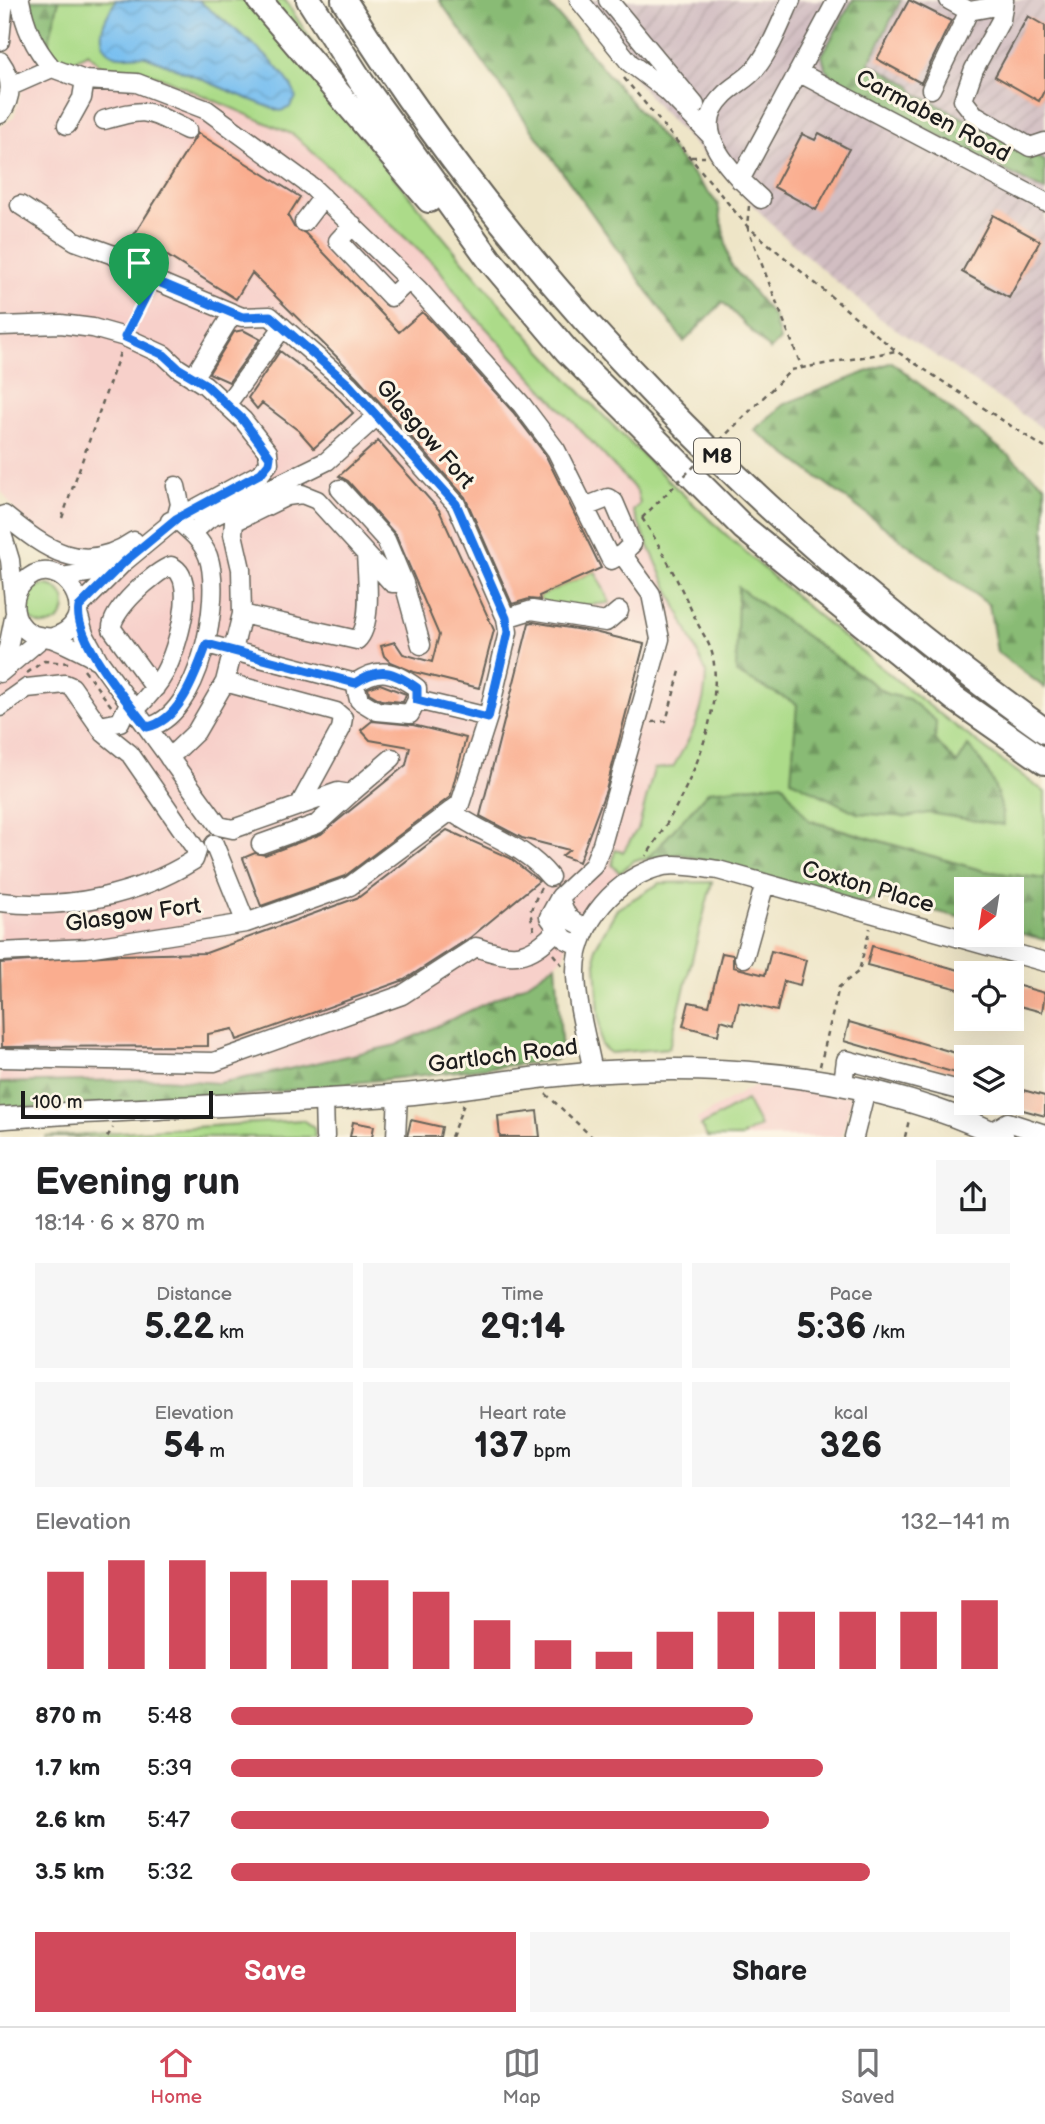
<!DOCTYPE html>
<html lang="en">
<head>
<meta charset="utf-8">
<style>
  body { margin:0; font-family:"Balsamiq Sans",sans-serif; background:#f6f6f6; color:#202124; height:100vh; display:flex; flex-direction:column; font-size:26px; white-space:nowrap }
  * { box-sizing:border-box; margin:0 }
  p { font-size:23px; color:#757577 }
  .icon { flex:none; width:38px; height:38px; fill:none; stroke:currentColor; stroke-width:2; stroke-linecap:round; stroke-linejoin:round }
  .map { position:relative; height:1137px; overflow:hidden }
  .panel { display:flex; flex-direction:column; background:#fff; flex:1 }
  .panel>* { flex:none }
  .needle { width:46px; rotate:210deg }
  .fabs { position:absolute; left:954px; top:877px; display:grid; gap:14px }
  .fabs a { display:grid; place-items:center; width:70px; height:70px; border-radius:0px; background:#fff; box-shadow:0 7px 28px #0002; font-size:35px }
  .scale { position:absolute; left:21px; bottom:18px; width:192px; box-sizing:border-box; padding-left:7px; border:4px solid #1c1c1c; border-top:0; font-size:19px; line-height:24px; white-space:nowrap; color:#1c1c1c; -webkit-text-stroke:5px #fcf5e5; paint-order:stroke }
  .pin { position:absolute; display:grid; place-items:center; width:60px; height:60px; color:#fff; margin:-72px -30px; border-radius:50% 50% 50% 0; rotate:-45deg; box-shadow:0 0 7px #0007 }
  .pin .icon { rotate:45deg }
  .round { display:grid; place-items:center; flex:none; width:74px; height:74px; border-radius:0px; background:#f6f6f6 }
  .summary { display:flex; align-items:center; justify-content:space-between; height:119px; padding:0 35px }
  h1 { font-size:38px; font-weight:700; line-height:52px }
  .stats { display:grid; grid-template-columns:repeat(3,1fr); gap:10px; height:119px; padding:7px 35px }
  .stats div { display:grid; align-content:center; border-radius:0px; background:#f6f6f6; text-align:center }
  .stats b { font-size:35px; font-weight:700 }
  .stats small { font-size:19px; font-weight:400 }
  .stats p { font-size:19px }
  .chart { height:196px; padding:14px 35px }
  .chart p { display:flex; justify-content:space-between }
  .chart svg { width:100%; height:126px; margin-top:7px; stroke:#d1495b; stroke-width:6 }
  .cta { display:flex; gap:14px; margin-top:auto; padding:14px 35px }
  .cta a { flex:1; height:80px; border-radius:0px; background:#d1495b; color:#fff; font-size:28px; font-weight:700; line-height:80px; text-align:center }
  .cta a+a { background:#f6f6f6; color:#202124 }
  ul { padding:0 35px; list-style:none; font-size:23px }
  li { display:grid; grid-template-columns:112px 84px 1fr; align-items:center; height:52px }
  li i { height:18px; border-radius:9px; background:#d1495b }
  .tab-bar { display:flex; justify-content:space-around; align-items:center; height:98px; border-top:2px solid #e0e0e0; background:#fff; font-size:19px; color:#757577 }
  .tab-bar a { display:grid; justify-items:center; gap:4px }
  .tab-bar .selected { color:#d1495b }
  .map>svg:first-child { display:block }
</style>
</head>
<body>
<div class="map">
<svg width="1045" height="1137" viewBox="0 0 1045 1137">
  <defs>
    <pattern id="industrial-furrows" width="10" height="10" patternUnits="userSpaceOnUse" patternTransform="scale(1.75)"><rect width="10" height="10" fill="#d2bec2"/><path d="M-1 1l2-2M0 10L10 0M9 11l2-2" fill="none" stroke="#b4a3a6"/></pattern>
    <pattern id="forest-firs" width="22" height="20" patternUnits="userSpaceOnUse" patternTransform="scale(1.75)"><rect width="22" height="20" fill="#89bb75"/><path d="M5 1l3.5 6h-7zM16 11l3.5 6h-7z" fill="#6f975f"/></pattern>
    <pattern id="water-waves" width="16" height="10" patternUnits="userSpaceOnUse" patternTransform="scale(1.75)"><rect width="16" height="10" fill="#78bff0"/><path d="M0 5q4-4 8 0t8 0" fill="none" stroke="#67a4cd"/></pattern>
  </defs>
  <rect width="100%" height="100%" fill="#fcf5e5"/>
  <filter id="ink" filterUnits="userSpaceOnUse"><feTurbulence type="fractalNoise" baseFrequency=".0143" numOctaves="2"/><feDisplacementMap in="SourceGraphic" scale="14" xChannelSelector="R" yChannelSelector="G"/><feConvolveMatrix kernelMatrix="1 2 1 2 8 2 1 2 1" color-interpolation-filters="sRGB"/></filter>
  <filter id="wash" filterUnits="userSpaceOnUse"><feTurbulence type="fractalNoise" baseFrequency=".00686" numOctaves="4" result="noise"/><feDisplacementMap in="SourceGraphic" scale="28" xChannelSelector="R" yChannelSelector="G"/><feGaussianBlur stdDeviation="1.57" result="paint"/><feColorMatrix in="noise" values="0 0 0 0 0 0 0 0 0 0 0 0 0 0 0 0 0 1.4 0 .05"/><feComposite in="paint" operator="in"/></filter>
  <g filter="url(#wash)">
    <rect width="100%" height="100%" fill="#eee5c7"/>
    <path fill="#f7d0ca" d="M10 0 46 52 88 53 101 66 158 76 293 135 439 269 463 303 637 491 652 553 706 672V699L686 746 673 767 654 769 639 826 623 852 616 851 612 865 620 873 583 907 571 930 563 957 525 985 396 1045 218 1083 164 1079 0 1083V682L30 657 64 642 90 602 82 579 43 552 0 489V127L14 117 22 89 6 45Z
      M755 1085 852 1096 842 1137H705L697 1119Z"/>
    <path fill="url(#industrial-furrows)" d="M571 0H1045V430L878 317 780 233 658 107Z"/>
    <path fill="#acdb89" stroke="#647c52" stroke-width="2" d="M59 0H251C344 114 434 231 532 340 686 510 859 659 1045 792V879L984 871 709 791 647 859 634 860 620 873 612 865 615 850 623 852 639 826 654 769 673 767C692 736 706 709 706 672L633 511 640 504 637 491 463 303 439 269 294 135 158 76 101 66 88 53 64 66 46 52Z
      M269 0H285L350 101Z
      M595 571 610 603 545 609 539 596Z
      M25 605a20 20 0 1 1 40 0a20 20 0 1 1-40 0Z
      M712 882 669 1048 610 1053 601 1045 595 948 617 909 660 883Z
      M746 1100 760 1126 741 1137H707L701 1126Z
      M302 1120 314 1127 315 1137H45Z"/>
    <path fill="url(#forest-firs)" stroke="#526c48" stroke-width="2" d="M25 0H59L46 52Z
      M439 0H545L718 204 730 264 774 317 780 340 770 350 723 302 684 342Z
      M853 0H901L869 63 909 84 915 93 1045 161V191L841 85 826 70 822 55Z
      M892 362 1045 485V688L997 652 989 605 754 430 784 404Z
      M738 587 887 694 909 699 936 721 935 740 957 764 968 746C989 768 1001 795 1004 825L928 813 908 817 857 813 791 780 797 704 736 673Z
      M782 783 809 821 984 871 1045 879V940L1012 931V889H966V919L885 898 859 903 680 854 647 859 709 791Z
      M556 964 562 1053 555 1060 247 1095 0 1110V1083L164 1079 218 1083 271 1073 396 1045 525 985Z"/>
    <path fill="url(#water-waves)" stroke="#4a6e86" stroke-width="2" d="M116 0H198C223 21 290 67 296 98L289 108 280 111C235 95 192 74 148 57 135 52 118 62 107 50 94 34 108 14 116 0Z"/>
    <g id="blocks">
      <path fill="#faad8f" d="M909 0 951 21 921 83 877 59Z
        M1028 16 1045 26V89L1039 101 995 76Z
        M198 133 300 197 288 216 294 227 305 233 399 332 422 312 432 322 513 412 545 454 601 568 539 596 540 600 529 599 512 604 465 497 357 377 252 273 236 299 134 235Z
        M819 133 849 149 816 210 774 187 802 134 815 140Z
        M993 215 1040 241 1009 298 962 272Z
        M243 330 260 339 229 382 209 373 234 332Z
        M280 351 335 393 353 413 314 448 299 431 262 403 257 409 248 398Z
        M378 441 439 510 494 630 479 688 414 672 390 662 384 656 381 646 395 642 403 654 432 662 439 635 396 535 348 481 339 476Z
        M533 622 594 632 644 644 606 790 579 862 562 856 569 850 522 838 480 816 529 623Z
        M380 684 406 694 403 702 381 700 369 693 368 688Z
        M372 721 413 725 466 738 450 797 345 876 261 906 243 858 255 853 265 855 321 834 406 765 410 747 370 740 361 730Z
        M447 830 510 858 539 881 471 937 404 980 237 1040 233 1029 208 1034V1046L2 1047 0 963 117 955 206 953 359 897Z
        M872 946 966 972V991L867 965Z
        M771 951 806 960 800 985 784 981 777 1011 739 1002 734 1024 721 1020 718 1035 683 1026 689 1002 709 1006 722 953 733 955V967L765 975Z
        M1012 984 1045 993 1042 1012 1012 1004Z
        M849 1022 966 1056V1076L844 1041Z
        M1012 1087 1045 1096V1116L1012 1107Z
        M537 1111 540 1137H500L498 1116Z
        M411 1120 442 1127 440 1137H407Z
        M353 1122 374 1126 372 1137H350Z"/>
    </g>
  </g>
  <g filter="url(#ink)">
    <use href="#blocks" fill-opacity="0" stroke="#666258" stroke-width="2"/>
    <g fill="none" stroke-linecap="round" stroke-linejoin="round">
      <g stroke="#666258" stroke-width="21">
        <path id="minor" d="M20 0C25 27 34 47 52 68
          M579 0 630 63 667 91 710 135
          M608 0 695 105
          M949 0 969 11
          M1004 0 1001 20 974 69 963 100 974 114 1030 147 1045 142
          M0 41 4 0
          M0 61C13 79 13 97 0 114
          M798 72 1045 202
          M11 86 52 68 85 80 137 83 207 110 312 187 418 289 522 405 556 450 611 560 622 554 651 594 660 639 602 844 593 866 560 897
          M931 89 969 11 1002 5
          M104 120C148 107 146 110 187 130
          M67 125 82 98 85 80
          M740 180 837 0
          M761 199C735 175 686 132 723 96 733 85 747 80 756 68 771 49 781 22 791 0
          M304 222 323 197
          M353 225 338 241 391 297 409 280
          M0 326 61 324 93 328 125 337 164 355 178 368 205 385 243 420 268 452 269 463 261 473 176 519 124 562 79 607
          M193 378 233 313
          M227 404 283 327
          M340 489 386 540 404 583
          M302 494 317 500 366 554C367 575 373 626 357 640L242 614 241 569 233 534 234 522 287 496Z
          M585 507 608 498 614 502 632 544 622 554
          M4 515C46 549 82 577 134 541
          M170 521 176 519 180 504 176 486
          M0 527 10 560 14 601
          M192 533 208 519 327 461 377 416
          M366 554 392 583H404L421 645
          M62 577 93 572 120 563
          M78 613 84 634 99 661 219 826 233 829 338 792 350 794 392 758
          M506 618 532 610 606 622 619 611
          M49 638C111 624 61 544 24 582 9 597 12 622 30 633 37 637 44 636 51 638 68 644 84 653 99 661
          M207 644 355 683 359 700 377 711 410 714 417 700 488 717
          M0 667 8 648 15 613
          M0 673 43 637
          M225 682 242 614
          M355 683C380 666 393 671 417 688V700
          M0 707 27 688 65 684 72 687 104 733 130 754 197 851 194 860C136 896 67 910 0 902
          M134 711C146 699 157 687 165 672 176 651 200 578 171 566 155 571 110 611 112 629L155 688
          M100 726 120 722 129 703
          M147 727C199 719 223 597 208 556 201 539 189 530 176 519
          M169 758 196 732 225 682 336 712 343 718 341 729 300 804
          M452 812C485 836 524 844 550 877
          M214 844 246 923
          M261 844 317 824 350 794
          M580 946 565 939 549 917 560 897C565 916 569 921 587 928
          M0 952 87 948 246 923 350 886 460 804 488 717 508 632 506 618 456 504 349 385 270 316 242 317 154 280 111 254 75 241 20 205
          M744 958 765 883
          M0 1058 214 1062 402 995 476 947C513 960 529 960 557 930
          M593 1072C587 1039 576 1004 576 971 576 924 618 875 664 866 679 863 701 868 718 870L1045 962
          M843 1083 846 1060 966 1092
          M324 1100 325 1137
          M992 1132 1008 1122 1045 1134
          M396 1137 398 1095
          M854 1137 866 1089"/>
      </g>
      <g stroke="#666258" stroke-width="24">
        <path id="major" d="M0 1118C132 1108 264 1105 396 1095 463 1090 529 1076 596 1072 736 1063 875 1076 1003 1137"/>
      </g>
      <g stroke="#666258" stroke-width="28">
        <path id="highway" d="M259 0 429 200
          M309 0 362 83 489 259 567 351 744 528 955 699 1045 762
          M344 0C523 288 770 533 1045 731"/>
      </g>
      <path stroke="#666258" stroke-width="2.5" stroke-dasharray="5 5" stroke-linecap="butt" d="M624 78 747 226 896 351 1045 448
        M691 157H705
        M749 206 747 226 802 368
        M131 324 147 293
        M791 370 896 351
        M62 518 121 350
        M642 518C664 551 680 586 697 622 702 633 711 645 713 657 724 722 682 804 646 856
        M84 670 112 707
        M27 673 44 661 69 663
        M652 722 666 721 681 668
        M534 930 530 912 541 887
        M553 954 562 965
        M820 1066 839 987 859 971 870 928
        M546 1094 592 1137
        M107 1137 113 1128
        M451 1137 464 1104
        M905 1137 909 1120"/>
      <use href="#minor" stroke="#fff" stroke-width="18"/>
      <use href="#major" stroke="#fff" stroke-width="21"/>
      <use href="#highway" stroke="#fff" stroke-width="24"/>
      <path stroke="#666258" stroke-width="2.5" stroke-dasharray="5 5" stroke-linecap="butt" d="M642 518 791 370"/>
    </g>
  </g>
  <g fill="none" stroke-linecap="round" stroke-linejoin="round" filter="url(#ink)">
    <g stroke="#fff" stroke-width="14">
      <path id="route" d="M154 280 242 317 270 316 349 385 456 504 506 618 508 632 488 718 417 700V688C393 671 380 666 355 683L207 644C196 672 181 721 147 727 128 703 73 638 79 607L124 562 176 519 261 473 269 463 270 457 243 420 205 384 178 368 164 355 125 337Z"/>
    </g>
    <use href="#route" stroke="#1a73e8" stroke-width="9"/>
  </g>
  <g text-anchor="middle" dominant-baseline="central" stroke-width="6" stroke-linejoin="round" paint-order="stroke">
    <rect fill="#fcf5e5" stroke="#5f5d58" stroke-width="2" x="694" y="438.5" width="46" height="35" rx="5"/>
    <g font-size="21" font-weight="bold" fill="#1c1c1c">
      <text x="717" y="456">M8</text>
    </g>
    <g font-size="23" fill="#1c1c1c" stroke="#fcf5e5">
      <text transform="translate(933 116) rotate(28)">Carmaben Road</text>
      <text transform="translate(425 434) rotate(49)">Glasgow Fort</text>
      <text transform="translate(868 887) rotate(16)">Coxton Place</text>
      <text transform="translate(133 915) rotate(-8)">Glasgow Fort</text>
      <text transform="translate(503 1056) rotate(-7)">Gartloch Road</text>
    </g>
  </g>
</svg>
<div class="fabs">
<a><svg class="needle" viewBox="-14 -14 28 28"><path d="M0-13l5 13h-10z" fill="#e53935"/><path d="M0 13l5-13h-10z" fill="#757577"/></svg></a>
<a><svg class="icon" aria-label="locate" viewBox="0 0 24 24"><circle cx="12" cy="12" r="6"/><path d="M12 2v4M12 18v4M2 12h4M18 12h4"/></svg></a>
<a><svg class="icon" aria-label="layers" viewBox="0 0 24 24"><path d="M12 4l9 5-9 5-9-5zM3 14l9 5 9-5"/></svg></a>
</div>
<div class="scale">100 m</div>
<div class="pin" style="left:139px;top:305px;background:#1e9e55"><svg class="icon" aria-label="arrive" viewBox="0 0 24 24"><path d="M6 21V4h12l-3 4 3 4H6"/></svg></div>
</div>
<section class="panel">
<div class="summary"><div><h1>Evening run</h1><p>18:14 · 6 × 870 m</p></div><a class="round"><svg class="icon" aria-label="share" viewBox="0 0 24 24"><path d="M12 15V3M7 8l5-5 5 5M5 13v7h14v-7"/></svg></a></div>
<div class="stats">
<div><p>Distance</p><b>5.22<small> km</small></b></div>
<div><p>Time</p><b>29:14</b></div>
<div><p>Pace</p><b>5:36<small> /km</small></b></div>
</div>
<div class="stats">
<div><p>Elevation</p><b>54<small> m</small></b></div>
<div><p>Heart rate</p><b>137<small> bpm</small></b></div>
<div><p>kcal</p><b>326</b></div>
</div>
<div class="chart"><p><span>Elevation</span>132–141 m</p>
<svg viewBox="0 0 160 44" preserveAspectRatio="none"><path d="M5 44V10M15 44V6M25 44V6M35 44V10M45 44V13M55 44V13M65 44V17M75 44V27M85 44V34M95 44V38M105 44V31M115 44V24M125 44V24M135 44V24M145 44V24M155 44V20"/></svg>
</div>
<ul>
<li><b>870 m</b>5:48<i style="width:67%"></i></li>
<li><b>1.7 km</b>5:39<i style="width:76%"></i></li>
<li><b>2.6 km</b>5:47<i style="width:69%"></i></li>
<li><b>3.5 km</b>5:32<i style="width:82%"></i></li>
</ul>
<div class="cta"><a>Save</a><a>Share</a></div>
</section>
<nav class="tab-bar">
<a class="selected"><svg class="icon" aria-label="home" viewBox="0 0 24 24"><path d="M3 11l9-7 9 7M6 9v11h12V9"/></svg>Home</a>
<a><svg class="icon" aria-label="map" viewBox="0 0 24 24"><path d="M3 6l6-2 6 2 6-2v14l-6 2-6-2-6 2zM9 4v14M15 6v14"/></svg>Map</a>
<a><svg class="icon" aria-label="saved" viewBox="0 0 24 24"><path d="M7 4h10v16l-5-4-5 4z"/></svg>Saved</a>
</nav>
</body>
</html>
